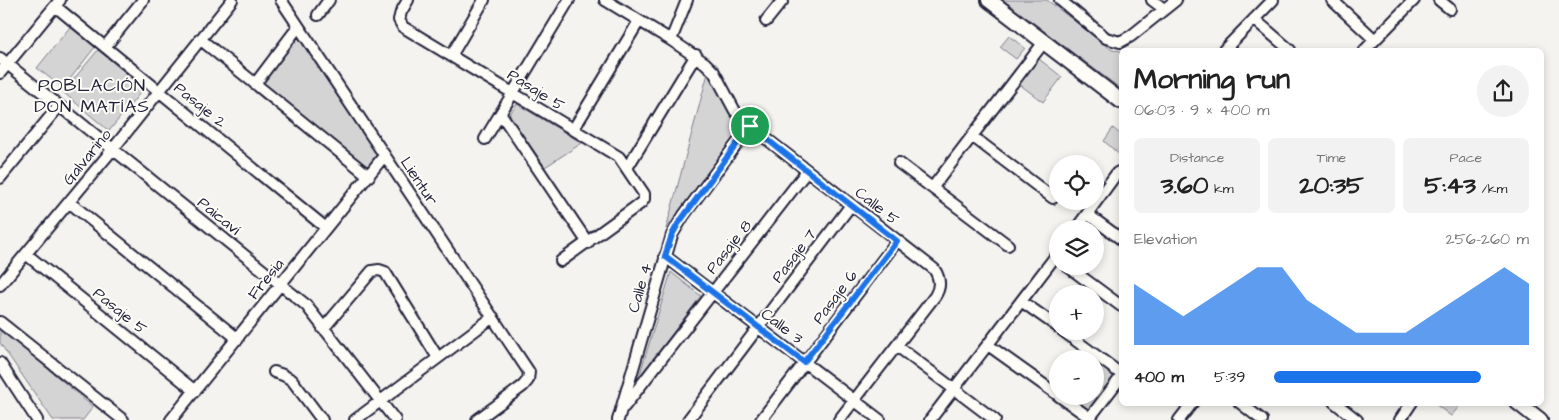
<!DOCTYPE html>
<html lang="en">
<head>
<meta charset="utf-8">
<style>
  body { margin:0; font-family:"Architects Daughter",sans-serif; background:#f2f2f2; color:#222; height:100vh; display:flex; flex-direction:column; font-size:19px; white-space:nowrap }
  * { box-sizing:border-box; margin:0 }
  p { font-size:16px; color:#767676 }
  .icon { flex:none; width:28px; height:28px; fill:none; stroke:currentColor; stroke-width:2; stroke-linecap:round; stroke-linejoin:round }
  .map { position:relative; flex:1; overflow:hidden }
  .drawer { position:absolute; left:1119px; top:48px; width:425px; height:358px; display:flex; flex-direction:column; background:#fff; border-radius:8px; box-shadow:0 2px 8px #0003 }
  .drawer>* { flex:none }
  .fabs { position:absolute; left:1049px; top:155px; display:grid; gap:10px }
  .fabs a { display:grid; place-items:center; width:55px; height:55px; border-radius:50%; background:#fff; box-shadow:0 2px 8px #0003; font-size:25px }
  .pin { position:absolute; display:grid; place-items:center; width:42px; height:42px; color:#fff; margin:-21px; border:2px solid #fff; border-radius:50%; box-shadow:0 1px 5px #0007 }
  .round { display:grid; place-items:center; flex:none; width:52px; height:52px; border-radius:26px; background:#f2f2f2 }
  .head { display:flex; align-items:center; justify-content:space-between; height:85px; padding:0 15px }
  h1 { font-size:28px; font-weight:700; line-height:38px }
  .metrics { display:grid; grid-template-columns:repeat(3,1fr); gap:8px; height:85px; padding:5px 15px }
  .metrics div { display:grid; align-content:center; border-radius:8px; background:#f2f2f2; text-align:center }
  .metrics b { font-size:25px; font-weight:700 }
  .metrics small { font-size:14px; font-weight:400 }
  .metrics p { font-size:14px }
  .chart { height:140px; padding:10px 15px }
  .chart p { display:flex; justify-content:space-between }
  .chart svg { width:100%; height:90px; margin-top:5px; fill:#1a73e8; opacity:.7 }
  ul { padding:0 15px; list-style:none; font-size:16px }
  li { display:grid; grid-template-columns:80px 60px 1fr; align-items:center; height:38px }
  li i { height:12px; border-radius:6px; background:#1a73e8 }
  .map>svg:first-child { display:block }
</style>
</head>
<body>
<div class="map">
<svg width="1559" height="420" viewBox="0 0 1559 420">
  <rect width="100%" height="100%" fill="#f4f3ef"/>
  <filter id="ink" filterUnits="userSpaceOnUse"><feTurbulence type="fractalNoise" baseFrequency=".02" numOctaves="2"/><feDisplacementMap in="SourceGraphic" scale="10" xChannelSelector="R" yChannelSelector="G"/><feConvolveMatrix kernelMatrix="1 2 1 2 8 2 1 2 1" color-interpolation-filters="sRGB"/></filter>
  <g filter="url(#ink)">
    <path fill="#d5d4d5" stroke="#7c7b88" d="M1003 0H1047L1112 50 1121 51V89Z
      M70 27 95 47 63 88 37 68Z
      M298 32 381 156 368 171 259 83Z
      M1009 36 1025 48 1016 59 1000 47Z
      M98 50 144 88 109 131 63 92Z
      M1039 59 1062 77 1043 102 1019 84Z
      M708 73 731 115 742 126 666 229Z
      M517 104 582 143 545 167 509 115Z
      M1113 128 1121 135V156L1104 141Z
      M671 272 701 296 639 377Z
      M0 328 93 407 83 420H53L0 343Z
      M1084 350 1118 375 1089 414 1065 396H1095V359H1077Z
      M1434 403H1462L1451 416Z"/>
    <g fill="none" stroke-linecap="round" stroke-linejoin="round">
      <g stroke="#22223b" stroke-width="14">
        <path id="street" d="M281 0 529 372 528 380 523 386 477 420
          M408 0 401 12 399 20 403 27 619 157 644 194V199L641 203 561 261
          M605 0 671 40 705 63 714 72 735 111 750 126 934 269C940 278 941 287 935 296L839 420
          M1060 0 1106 38 1120 42 1131 36 1176 0
          M1152 0 1164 9
          M1332 0 1375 40
          M1439 0 1450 9
          M55 6 326 228
          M318 15 329 0
          M1254 19 1290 50
          M766 21 783 0
          M200 39 369 176
          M671 40 687 0
          M105 47 143 0
          M1224 50 1273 0
          M1365 50 1414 0
          M451 56 484 0
          M0 58 306 305 395 420
          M0 73 60 0
          M255 84 298 27
          M501 114 588 243
          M573 130 639 21
          M972 136 1053 198
          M485 139 569 0
          M899 163 1008 245
          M627 168 696 55
          M0 178 59 106
          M933 187 1044 42
          M69 202 238 339
          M1087 214 1121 239
          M1076 229 1117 173 1121 171
          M26 254 195 391
          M665 256 880 420
          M1067 266 1121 306
          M0 285 113 149 232 0
          M1021 301 1058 327
          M0 322 123 420
          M323 329 372 271 379 270 385 272 438 358
          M1063 331 1121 374
          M988 345 1058 395
          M897 346 995 420
          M0 363 37 420
          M274 372 283 375 292 380 322 420
          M1059 396 1090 418
          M1239 402 1262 420
          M1334 402 1357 420
          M624 407 807 171
          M171 420 384 156
          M355 420 493 317
          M618 420 672 235 684 215 750 126
          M688 420 851 205
          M761 420 897 241
          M930 420 1058 253
          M1088 420 1121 377
          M1179 420 1193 402
          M1400 420 1412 402"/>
      </g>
      <g stroke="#22223b" stroke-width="18">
        <path id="secondary" d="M989 0 1121 101
          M1517 402 1540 420"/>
      </g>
      <use href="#street" stroke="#fdfcf7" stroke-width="10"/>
      <use href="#secondary" stroke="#fdfcf7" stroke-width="14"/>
    </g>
  </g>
  <g fill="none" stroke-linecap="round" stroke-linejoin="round" filter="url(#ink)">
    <g stroke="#fff" stroke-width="10">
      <path id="route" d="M750 126 897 241 804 362 665 256 672 235 678 224Z"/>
    </g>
    <use href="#route" stroke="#1a73e8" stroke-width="6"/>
  </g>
  <g text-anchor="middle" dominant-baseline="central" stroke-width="4" stroke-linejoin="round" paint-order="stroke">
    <g font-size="16" fill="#22223b" stroke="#fdfcf7">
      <text transform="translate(536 90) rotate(32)">Pasaje 5</text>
      <text transform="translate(200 105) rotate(39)">Pasaje 2</text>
      <text transform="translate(87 157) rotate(-51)">Galvarino</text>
      <text transform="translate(419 181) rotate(56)">Lientur</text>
      <text transform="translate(877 206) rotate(38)">Calle 5</text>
      <text transform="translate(219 216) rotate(39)">Paicaví</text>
      <text transform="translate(729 247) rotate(-52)">Pasaje 8</text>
      <text transform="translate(794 256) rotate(-53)">Pasaje 7</text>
      <text transform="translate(266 279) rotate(-51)">Fresia</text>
      <text transform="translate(640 288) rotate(-74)">Calle 4</text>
      <text transform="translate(835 297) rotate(-53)">Pasaje 6</text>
      <text transform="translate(120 311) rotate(39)">Pasaje 5</text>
      <text transform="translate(782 326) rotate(37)">Calle 3</text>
    </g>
    <g font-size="18" letter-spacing="1" fill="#22223b" stroke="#fdfcf7">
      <text x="92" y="85">POBLACIÓN<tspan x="92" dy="21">DON MATÍAS</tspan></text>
    </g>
  </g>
</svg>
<div class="fabs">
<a><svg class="icon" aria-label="locate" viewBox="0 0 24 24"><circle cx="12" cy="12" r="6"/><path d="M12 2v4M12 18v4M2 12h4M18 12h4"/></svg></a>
<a><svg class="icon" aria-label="layers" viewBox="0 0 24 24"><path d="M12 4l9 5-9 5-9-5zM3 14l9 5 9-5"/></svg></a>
<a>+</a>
<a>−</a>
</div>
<div class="pin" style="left:750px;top:126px;background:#1e9e55"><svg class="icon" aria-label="arrive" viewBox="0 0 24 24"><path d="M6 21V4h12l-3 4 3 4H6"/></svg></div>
<section class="drawer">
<div class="head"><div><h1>Morning run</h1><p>06:03 · 9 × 400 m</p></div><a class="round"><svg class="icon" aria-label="share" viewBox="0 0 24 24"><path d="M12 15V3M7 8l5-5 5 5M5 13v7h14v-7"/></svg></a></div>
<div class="metrics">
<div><p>Distance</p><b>3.60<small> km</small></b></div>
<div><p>Time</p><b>20:35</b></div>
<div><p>Pace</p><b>5:43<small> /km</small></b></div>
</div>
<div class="chart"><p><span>Elevation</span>256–260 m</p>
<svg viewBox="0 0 160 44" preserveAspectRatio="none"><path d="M0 44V14L10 22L20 30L30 22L40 14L50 6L60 6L70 22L80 30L90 38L100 38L110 38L120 30L130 22L140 14L150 6L160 14V44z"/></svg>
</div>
<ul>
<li><b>400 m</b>5:39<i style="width:81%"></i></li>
</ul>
</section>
</div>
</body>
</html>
